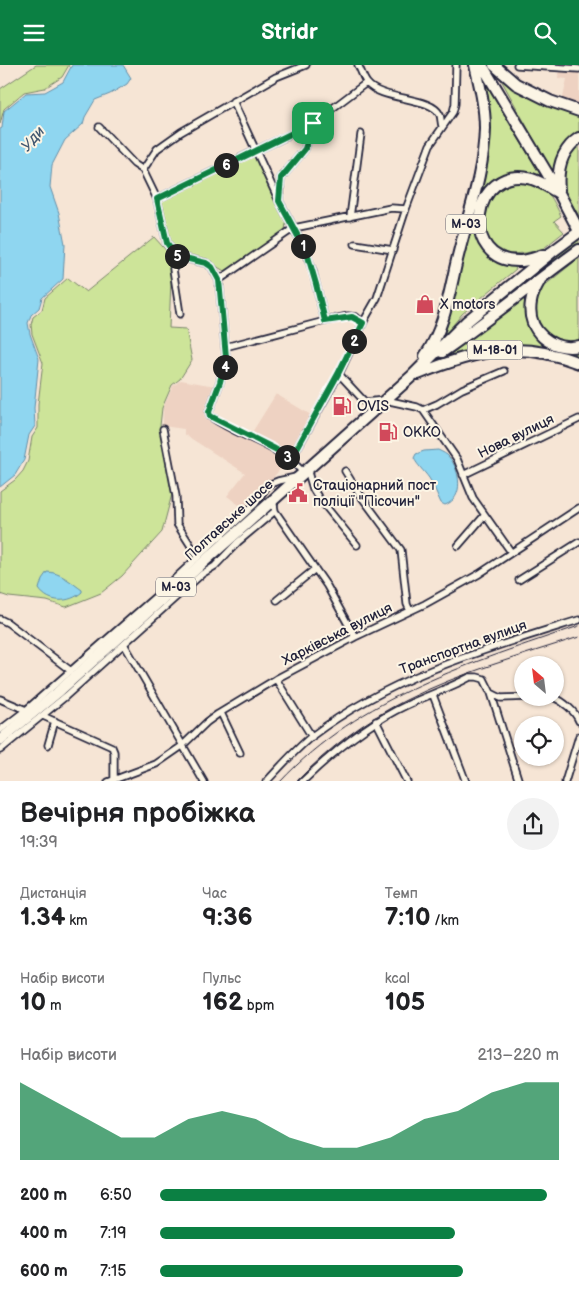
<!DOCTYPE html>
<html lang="uk">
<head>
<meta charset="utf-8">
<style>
  body { margin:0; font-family:"Balsamiq Sans",sans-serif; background:#f2f2f2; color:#202124; height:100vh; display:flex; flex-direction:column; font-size:19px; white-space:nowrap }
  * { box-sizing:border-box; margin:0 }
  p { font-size:16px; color:#757577 }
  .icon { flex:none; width:28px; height:28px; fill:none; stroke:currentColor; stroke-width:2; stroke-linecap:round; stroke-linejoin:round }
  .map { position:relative; height:716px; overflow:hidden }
  .panel { display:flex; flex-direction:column; background:#fff; flex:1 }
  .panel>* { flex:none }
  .needle { width:32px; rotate:332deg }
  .tools { position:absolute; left:514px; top:591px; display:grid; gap:10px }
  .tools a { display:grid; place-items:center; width:50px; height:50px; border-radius:50%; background:#fff; box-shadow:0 1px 4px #0004; font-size:25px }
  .pin { position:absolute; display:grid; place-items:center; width:42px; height:42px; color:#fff; margin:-21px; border-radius:10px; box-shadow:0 2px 8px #0006 }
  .km { position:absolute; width:25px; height:25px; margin:-12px; border-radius:50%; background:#222; color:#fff; font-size:14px; line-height:25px; text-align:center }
  .round { display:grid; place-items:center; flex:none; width:52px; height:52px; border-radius:26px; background:#f2f2f2 }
  .overview { display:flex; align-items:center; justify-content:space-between; height:85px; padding:0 20px }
  h1 { font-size:28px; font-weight:700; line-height:38px }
  .stats { display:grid; grid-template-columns:repeat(3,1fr); gap:8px; height:85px; padding:5px 20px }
  .stats div { display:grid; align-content:center }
  .stats b { font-size:25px; font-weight:700 }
  .stats small { font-size:14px; font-weight:400 }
  .stats p { font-size:14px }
  .chart { height:140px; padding:10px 20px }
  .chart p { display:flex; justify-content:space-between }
  .chart svg { width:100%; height:90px; margin-top:5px; fill:#0b8043; opacity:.7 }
  ul { padding:0 20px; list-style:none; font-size:16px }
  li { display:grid; grid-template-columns:80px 60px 1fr; align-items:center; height:38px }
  li i { height:12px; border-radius:6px; background:#0b8043 }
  header { display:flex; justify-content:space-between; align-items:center; height:65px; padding:0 20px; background:#0b8043; color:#fff; font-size:22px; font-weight:700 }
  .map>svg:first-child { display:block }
</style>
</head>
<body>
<header><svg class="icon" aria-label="menu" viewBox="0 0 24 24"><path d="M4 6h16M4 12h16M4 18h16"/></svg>Stridr<svg class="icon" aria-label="search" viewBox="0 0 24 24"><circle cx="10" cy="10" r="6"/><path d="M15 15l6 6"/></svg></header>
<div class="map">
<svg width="579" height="717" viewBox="0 0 579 717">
  <rect width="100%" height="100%" fill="#f6e5d5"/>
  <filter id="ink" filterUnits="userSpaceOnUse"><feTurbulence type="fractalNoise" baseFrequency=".02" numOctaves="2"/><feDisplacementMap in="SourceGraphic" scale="10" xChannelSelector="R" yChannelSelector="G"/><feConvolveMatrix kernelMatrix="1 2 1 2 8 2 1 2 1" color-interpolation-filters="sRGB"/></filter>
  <g filter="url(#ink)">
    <path fill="#eed2c2" d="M559 4 579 7V43L562 37 567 14 558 13Z
      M181 315 215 321 205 352 287 396 246 445 227 431 245 408 184 369V364L163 361V343L173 321Z
      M276 329 311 350 289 391 251 369Z"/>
    <path fill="#cde499" stroke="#78836a" d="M36 0H69L62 12 45 23 24 27 4 44 0 59V24Z
      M499 11 579 49V68L557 96 552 107Z
      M486 19 543 114C515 96 499 117 480 135L483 178 513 199 516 204 462 249 440 276 466 185 485 97 484 24Z
      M579 77V151L564 125 561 105 575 80Z
      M251 91 255 92 258 96 286 158 285 165 226 207 209 197 177 189 165 163 160 135Z
      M514 116C545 118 548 124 561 151L554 156 564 167 544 183 526 188 508 189 494 181 487 171 483 161 485 139 498 122Z
      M154 172 172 192 169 263 186 264 192 295 180 314 172 320 162 343 160 361 172 429 162 467 122 511 101 528 66 542 47 536 9 532 0 529V426L15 415 23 406 28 396 32 372 38 363V339L43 298 32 269 31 260 33 252 42 245 45 233 68 213 86 227Z
      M579 173V180L502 237 463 268 462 266 528 211Z
      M579 193V278L574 279 546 273 533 247 539 225Z
      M535 221V268L579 284V295L545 285 449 291Z"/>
    <path fill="#8fd6f0" stroke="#638ea8" d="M72 0H123L131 13 127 19 110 29 95 35 85 52 83 59 65 75 52 100 50 122 59 148 65 179 63 214 42 233 39 243 31 250 28 258 30 269 39 294 34 343 35 361 29 370 24 395 15 410 0 422V64L2 63 4 46 26 28 45 27 63 17Z
      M438 385C442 387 447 389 449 392 460 405 465 433 445 440L441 438C437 430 434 420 429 413 424 406 417 400 414 393L416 389 424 386Z
      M47 507C60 507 72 518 82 525V527C70 538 49 539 39 524L42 514Z"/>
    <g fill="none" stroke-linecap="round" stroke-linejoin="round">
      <g stroke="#22223b" stroke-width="9">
        <path id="street" d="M358 0C361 5 363 13 367 18 381 36 432 31 440 50 441 53 441 58 442 61
          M517 0 579 4
          M233 36 279 136 305 184 313 207 325 256
          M99 62 134 99 143 105 157 134 167 178 176 191 206 198 212 202 219 215 226 292 220 317 209 347 210 351C241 373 275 378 303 407
          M143 105 157 84 181 67 276 12 306 0
          M157 134 255 86 302 64 313 58 366 18
          M279 136 281 113 305 84 313 58
          M350 152 361 69
          M355 179 393 185
          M176 191 173 204 180 249
          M219 215 294 163 391 143 406 144
          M225 282 325 256 348 251 356 252 363 258
          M339 309 365 337 385 335 417 342 423 345 457 394 473 433 511 487
          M423 345 437 339 462 324 504 306
          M163 364 176 431 177 459 198 492
          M291 394 339 309 365 254 377 233 406 144 430 80 453 47 455 39 456 0
          M307 404 313 424 318 432 357 480
          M345 406 358 427 401 485 407 539 410 546
          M463 410 579 354
          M273 434 275 446 327 521 355 572
          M458 481 484 451
          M519 515 579 477
          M277 535 315 504
          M0 554 8 558 71 606
          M124 579 204 717
          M276 614 312 672
          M491 628 519 717
          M433 630 466 717
          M553 632C563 636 575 646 579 656
          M0 634 26 645
          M221 648 240 688
          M43 651 112 682 114 687V715
          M376 656 407 717
          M0 665 26 645 155 532 255 439 268 420 278 416 296 412
          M48 680 55 656
          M0 685 66 631 202 509 215 501 238 477 275 446
          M108 717 156 699 182 681 207 657 218 649 276 614 355 572 425 539 479 509 579 443
          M266 717C281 701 296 684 312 671 391 611 486 584 579 555
          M302 717C333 687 368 658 407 640 428 630 450 623 470 612H477L484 614 491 628 501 633 530 632
          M565 717 579 671"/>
      </g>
      <g stroke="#22223b" stroke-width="14">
        <path id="highway" d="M482 0 559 128 579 166
          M494 0 516 19 550 36 579 46
          M559 125C557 105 561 85 579 73
          M544 190C537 192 530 195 522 196 457 200 471 97 532 114 542 117 551 124 559 128
          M540 215C536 222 532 229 531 237 526 266 552 287 579 281
          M442 287C489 255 533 218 579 185
          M425 291C446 262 450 221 459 187 469 147 484 105 485 64 485 42 480 21 475 0
          M418 309C476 286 518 274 579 298
          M0 675 57 628 412 311 466 257 552 187 579 167"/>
      </g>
      <use href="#street" stroke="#fcf5e5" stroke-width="5.5"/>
      <use href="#highway" stroke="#fcf5e5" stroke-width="10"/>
      <path stroke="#22223b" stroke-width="1" d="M280 717C361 630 471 598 579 561
        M296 717C328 684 365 655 406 635 461 607 521 591 579 572"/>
    </g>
  </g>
  <g fill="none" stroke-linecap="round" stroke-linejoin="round" filter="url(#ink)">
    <g stroke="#fff" stroke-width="10">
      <path id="route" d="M313 58 305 84 281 113 279 136 307 188 316 219 325 256 352 252 363 258 338 309 291 394 275 384 210 351 209 347 220 317 226 292 219 215 212 202 206 198 176 191 167 178 157 134Z"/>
    </g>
    <use href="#route" stroke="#0b8043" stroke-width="6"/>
  </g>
  <defs>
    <g id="shop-bare" transform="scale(1.5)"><path d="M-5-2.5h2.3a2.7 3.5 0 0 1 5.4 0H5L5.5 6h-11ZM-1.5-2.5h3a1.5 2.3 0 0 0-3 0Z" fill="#d1495b" stroke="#fcf5e5" stroke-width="2.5" paint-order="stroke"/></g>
    <g id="fuel-bare" transform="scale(1.5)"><path d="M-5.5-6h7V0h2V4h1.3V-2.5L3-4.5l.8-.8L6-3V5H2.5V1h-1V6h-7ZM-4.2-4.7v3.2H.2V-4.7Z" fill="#d1495b" stroke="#fcf5e5" stroke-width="2.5" paint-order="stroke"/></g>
    <g id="civic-bare" transform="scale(1.5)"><path d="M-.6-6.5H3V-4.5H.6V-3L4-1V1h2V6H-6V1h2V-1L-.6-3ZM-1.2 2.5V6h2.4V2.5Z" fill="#d1495b" stroke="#fcf5e5" stroke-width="2.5" paint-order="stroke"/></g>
  </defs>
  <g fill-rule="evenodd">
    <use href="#shop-bare" x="425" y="239"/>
    <use href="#fuel-bare" x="342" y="341"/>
    <use href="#fuel-bare" x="388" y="367"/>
    <use href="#civic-bare" x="298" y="428"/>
  </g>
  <g text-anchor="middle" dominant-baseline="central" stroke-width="4" stroke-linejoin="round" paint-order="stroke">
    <g fill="#fcf5e5" stroke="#63616e" stroke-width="1">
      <rect x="446" y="149.5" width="40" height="19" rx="4"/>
      <rect x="467.5" y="275.5" width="55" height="19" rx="4"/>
      <rect x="156" y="512.5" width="40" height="19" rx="4"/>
    </g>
    <g font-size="12" font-weight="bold" fill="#22223b">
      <text x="466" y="159">М-03</text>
      <text x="495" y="285">М-18-01</text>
      <text x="176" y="522">М-03</text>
    </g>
    <g font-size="14" fill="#22223b" stroke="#fcf5e5" text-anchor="start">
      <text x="440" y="239">Х motors</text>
      <text x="357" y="341">OVIS</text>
      <text x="403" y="367">ОККО</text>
      <text x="313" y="420">Стаціонарний пост<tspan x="313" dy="16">поліції "Пісочин"</tspan></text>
    </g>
    <g font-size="14" fill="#22223b" stroke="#fcf5e5">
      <text transform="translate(516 371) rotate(-26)">Нова вулиця</text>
      <text transform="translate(229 455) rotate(-42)">Полтавське шосе</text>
      <text transform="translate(337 569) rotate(-27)">Харківська вулиця</text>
      <text transform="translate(463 582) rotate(-20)">Транспортна вулиця</text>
    </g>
    <g font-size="15" font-style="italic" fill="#435871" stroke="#fcf5e5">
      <text transform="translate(33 74) rotate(-49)">Уди</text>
    </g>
  </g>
</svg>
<div class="tools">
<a><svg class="needle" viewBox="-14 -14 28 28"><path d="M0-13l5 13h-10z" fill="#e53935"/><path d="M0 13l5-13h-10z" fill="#757577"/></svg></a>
<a><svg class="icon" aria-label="locate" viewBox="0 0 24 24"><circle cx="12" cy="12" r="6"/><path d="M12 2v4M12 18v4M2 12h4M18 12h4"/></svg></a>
</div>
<div class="pin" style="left:313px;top:58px;background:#1e9e55"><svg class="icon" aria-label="arrive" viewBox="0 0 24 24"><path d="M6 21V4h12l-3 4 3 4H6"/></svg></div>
<b class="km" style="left:303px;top:181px">1</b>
<b class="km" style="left:354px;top:276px">2</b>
<b class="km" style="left:287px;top:392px">3</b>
<b class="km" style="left:225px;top:302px">4</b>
<b class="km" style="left:177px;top:191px">5</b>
<b class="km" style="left:226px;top:100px">6</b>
</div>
<section class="panel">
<div class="overview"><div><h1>Вечірня пробіжка</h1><p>19:39</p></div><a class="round"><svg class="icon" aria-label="share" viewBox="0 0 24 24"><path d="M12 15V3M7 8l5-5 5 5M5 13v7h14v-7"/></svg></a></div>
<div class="stats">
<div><p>Дистанція</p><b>1.34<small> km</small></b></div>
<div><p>Час</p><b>9:36</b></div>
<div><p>Темп</p><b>7:10<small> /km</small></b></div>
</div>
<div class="stats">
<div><p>Набір висоти</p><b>10<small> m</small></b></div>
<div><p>Пульс</p><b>162<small> bpm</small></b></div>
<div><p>kcal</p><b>105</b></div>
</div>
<div class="chart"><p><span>Набір висоти</span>213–220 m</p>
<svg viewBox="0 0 160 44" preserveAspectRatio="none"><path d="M0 44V6L10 15L20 24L30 33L40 33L50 24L60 20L70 24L80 33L90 38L100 38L110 33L120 24L130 20L140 11L150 6L160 6V44z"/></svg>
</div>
<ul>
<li><b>200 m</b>6:50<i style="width:97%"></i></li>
<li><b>400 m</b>7:19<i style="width:74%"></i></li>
<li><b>600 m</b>7:15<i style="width:76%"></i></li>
</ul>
</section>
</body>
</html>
